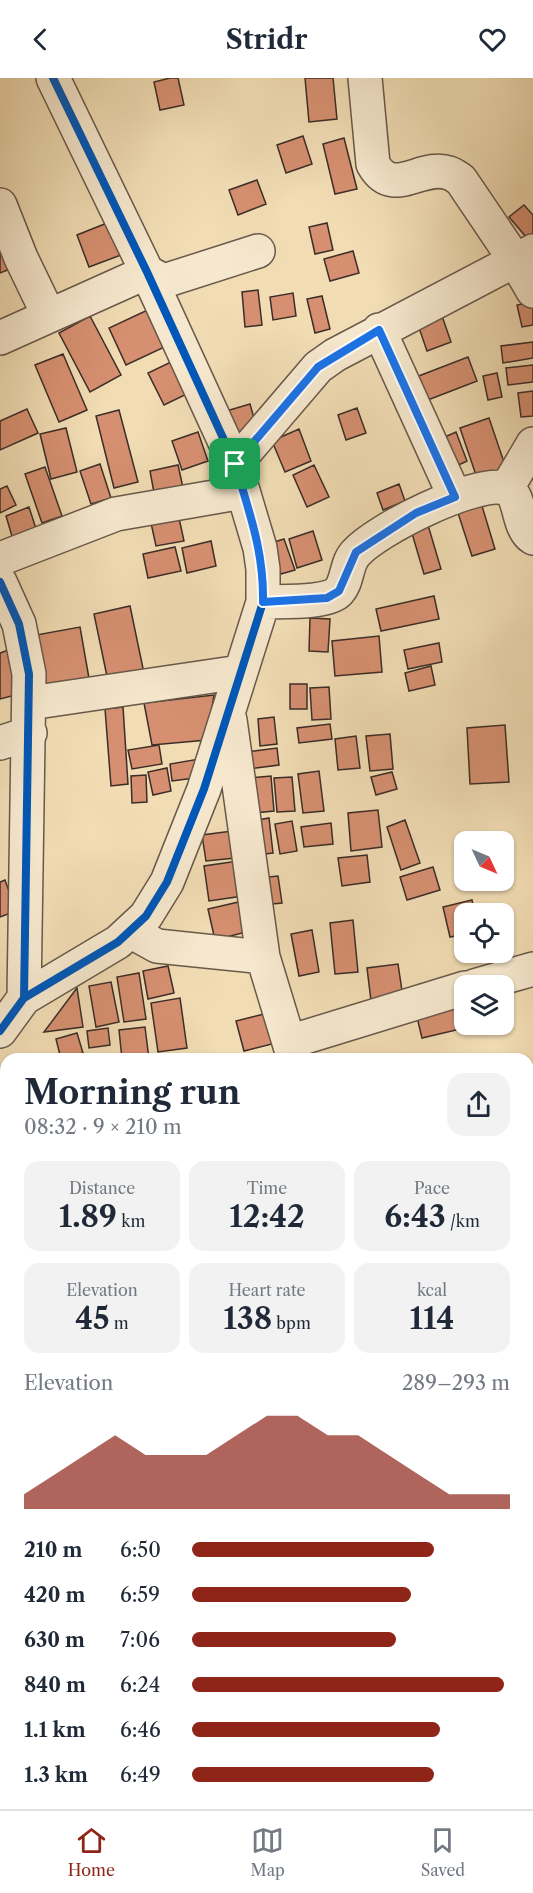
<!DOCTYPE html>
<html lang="en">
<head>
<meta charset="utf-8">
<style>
  body { margin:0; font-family:"Libre Caslon Text",serif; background:#f2f2f3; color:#1f2937; height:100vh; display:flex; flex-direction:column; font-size:22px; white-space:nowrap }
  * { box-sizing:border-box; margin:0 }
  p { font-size:20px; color:#747a83 }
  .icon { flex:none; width:33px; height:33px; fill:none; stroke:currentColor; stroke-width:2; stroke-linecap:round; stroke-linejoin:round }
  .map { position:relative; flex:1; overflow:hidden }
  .panel { position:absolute; left:0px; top:975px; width:534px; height:756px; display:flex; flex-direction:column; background:#fff; border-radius:18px 18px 0 0; box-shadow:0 2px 4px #0004 }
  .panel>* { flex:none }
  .needle { width:39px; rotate:134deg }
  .tools { position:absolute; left:454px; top:753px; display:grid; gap:12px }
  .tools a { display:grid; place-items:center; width:60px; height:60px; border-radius:12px; background:#fff; box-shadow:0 2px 4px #0004; font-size:30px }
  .pin { position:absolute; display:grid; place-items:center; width:51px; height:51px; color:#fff; margin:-26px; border-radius:12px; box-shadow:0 3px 9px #0006 }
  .round { display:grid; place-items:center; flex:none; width:63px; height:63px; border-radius:18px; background:#f2f2f3 }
  .overview { display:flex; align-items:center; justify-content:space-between; height:102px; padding:0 24px }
  h1 { font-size:33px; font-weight:700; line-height:45px }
  .metrics { display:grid; grid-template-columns:repeat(3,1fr); gap:9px; height:102px; padding:6px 24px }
  .metrics div { display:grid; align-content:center; border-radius:15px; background:#f2f2f3; text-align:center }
  .metrics b { font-size:30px; font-weight:700 }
  .metrics small { font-size:16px; font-weight:400 }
  .metrics p { font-size:16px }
  .chart { height:168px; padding:12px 24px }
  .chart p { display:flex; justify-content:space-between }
  .chart svg { width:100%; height:108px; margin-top:6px; fill:#8f2418; opacity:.7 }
  ul { padding:0 24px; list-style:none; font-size:20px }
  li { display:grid; grid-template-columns:96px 72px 1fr; align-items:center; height:45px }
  li i { height:15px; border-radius:8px; background:#8f2418 }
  header { display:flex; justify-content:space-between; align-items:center; height:78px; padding:0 24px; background:#fff; font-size:27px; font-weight:700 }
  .tab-bar { display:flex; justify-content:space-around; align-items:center; height:84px; border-top:2px solid #e0e1e3; background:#fff; font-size:16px; color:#747a83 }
  .tab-bar a { display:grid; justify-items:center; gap:3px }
  .tab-bar .on { color:#8f2418 }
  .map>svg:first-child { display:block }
</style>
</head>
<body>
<header><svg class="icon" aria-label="back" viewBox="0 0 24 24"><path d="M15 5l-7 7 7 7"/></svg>Stridr<svg class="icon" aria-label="heart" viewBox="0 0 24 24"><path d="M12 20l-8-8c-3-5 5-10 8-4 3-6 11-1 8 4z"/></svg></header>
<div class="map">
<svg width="533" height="1731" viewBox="0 0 533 1731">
  <rect width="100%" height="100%" fill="#f1dcb4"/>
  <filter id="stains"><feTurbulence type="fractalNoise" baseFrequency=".00333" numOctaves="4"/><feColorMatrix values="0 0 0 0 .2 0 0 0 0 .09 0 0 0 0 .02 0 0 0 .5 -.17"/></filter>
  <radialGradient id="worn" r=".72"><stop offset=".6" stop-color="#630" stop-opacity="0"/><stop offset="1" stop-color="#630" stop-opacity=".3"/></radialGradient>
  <path fill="#d69071" stroke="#3b2d27" stroke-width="1.5" d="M170 0H178L184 27 160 32 154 4Z
    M305 0H333L337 41 309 44Z
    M303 58 312 86 286 95 277 67Z
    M344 60 357 111 335 116 323 66Z
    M257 102 266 126 238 137 229 112Z
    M524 127 533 137V167L509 139Z
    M117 141 129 174 89 189 77 157Z
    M327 145 333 172 315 176 309 149Z
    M8 171 15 189 0 195V174Z
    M353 173 359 195 330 203 324 181Z
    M258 212 262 247 245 249 242 214Z
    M293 215 296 238 273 242 270 219Z
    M322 218 330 251 315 255 307 221Z
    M533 224V247L522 249 517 227Z
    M154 229 171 266 126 287 109 250Z
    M441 235 451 264 427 273 417 244Z
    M90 238 121 297 90 314 59 255Z
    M533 264V280L503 285 501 268Z
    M63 276 87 332 59 344 35 287Z
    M468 279 477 303 420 325 411 301Z
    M173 283 189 315 164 327 148 295Z
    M533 287V304L508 307 506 290Z
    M497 295 502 319 488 322 483 298Z
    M533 313V338L521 339 518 315Z
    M250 326 259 358 233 366 223 334Z
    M357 330 366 355 346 362 338 337Z
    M27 331 38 355 0 372V343Z
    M119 332 138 404 114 410 96 338Z
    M489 340 508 396 479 406 460 350Z
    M66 350 77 394 51 401 40 356Z
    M299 351 311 383 285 394 272 363Z
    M198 354 208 383 182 392 172 363Z
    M456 354 467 383 450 391 438 362Z
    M100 386 111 420 91 426 80 393Z
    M178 387 184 414 155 420 150 393Z
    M314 387 329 419 307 429 293 397Z
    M45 389 62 438 42 445 25 396Z
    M399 406 405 423 383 432 377 415Z
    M7 408 16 427 0 435V411Z
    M482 428 495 471 472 478 458 435Z
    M29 429 38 457 14 465 6 438Z
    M179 440 184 463 156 468 151 445Z
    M428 447 441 491 424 496 411 452Z
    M313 453 322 482 297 490 289 461Z
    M284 461 295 492 281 496 271 465Z
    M211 463 216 488 187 495 182 470Z
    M175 469 181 493 148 500 143 476Z
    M434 518 439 541 381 553 376 531Z
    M130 528 145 600 109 608 94 536Z
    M310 540 330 541 328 574 309 573Z
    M80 549 90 606 46 613 36 557Z
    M379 558 382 594 335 598 332 563Z
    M439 565 442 584 408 591 404 572Z
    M11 571 23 615 0 621V575Z
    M431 588 435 607 409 613 405 595Z
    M290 606H307V631H290Z
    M329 609 331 641 312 642 310 610Z
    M214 617 207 662 152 667 144 625Z
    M123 629 128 706 111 708 105 631Z
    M274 639 277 666 260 668 258 641Z
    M330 646 332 661 299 665 297 650Z
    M505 647 509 704 470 706 467 650Z
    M390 656 393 691 370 693 366 658Z
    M356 658 360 690 338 692 335 661Z
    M159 667 162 686 132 691 128 672Z
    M277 670 279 687 249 691 247 674Z
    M199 681 202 699 172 703 170 686Z
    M167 690 171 713 153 717 148 694Z
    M319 693 324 733 303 735 298 696Z
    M392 694 397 711 376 717 371 699Z
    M146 697 147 724 132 725 131 698Z
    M271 698 274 733 253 735 250 700Z
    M292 699 295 733 277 734 274 700Z
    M378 732 382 769 351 773 348 735Z
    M269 740 273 775 256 777 252 743Z
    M405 742 420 785 401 792 387 749Z
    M292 743 297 773 280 776 275 746Z
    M331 745 333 766 304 769 301 749Z
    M232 753 235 780 206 783 202 757Z
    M367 777 370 804 342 808 338 780Z
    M238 783 243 818 209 823 204 788Z
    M433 789 440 812 407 822 400 799Z
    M278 798 282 825 262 827 259 800Z
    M5 802 16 833 0 839V804Z
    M472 822 475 836H465V856L450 859 443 829Z
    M243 823 250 853 215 862 208 831Z
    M353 842 358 894 335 896 330 845Z
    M312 852 319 894 299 898 291 856Z
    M398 886 404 926 372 931 367 890Z
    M168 888 174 915 148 921 143 893Z
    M139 895 146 941 124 944 117 899Z
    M111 904 119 944 96 949 89 908Z
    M77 910 83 949 44 954Z
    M180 920 187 970 158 974 151 925Z
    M462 923 465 946 469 949 422 960 416 935Z
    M272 934 280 964 244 973 236 943Z
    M145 949 149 981H122L119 952Z
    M108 950 110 967 89 970 87 953Z
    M77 955 83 975 61 981 56 961Z
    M528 1576 533 1594V1606L528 1608Z
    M291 1725H332L334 1731H293Z"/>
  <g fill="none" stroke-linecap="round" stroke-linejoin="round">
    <g stroke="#68594a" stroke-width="36">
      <path id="minor" d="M365 0 373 86C393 122 421 85 449 95 453 96 458 100 461 102L515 182 533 213
        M0 127 21 180 49 238
        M379 252 455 419
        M0 260 147 194 164 203 258 173
        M235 386 318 289 335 277 533 173
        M507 410 533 366
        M0 481 116 436 243 414
        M0 504 19 546 29 596 24 920
        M263 524C280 523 329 526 339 513 348 503 346 485 356 475 376 452 475 402 505 410 522 415 516 449 533 460
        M30 625 240 594
        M230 642 263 879 294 981
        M0 665 30 655
        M130 853 157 868 263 879
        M474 908 533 891
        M0 953 24 920 118 864 146 838 167 804 204 711 263 524V491L260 470 235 386 147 194 53 0
        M289 964 465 910
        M533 1027V1117
        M533 1176 530 1319 533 1345
        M0 1193 6 1191
        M0 1244 6 1248"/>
    </g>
    <use href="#minor" stroke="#f6e8ce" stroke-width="33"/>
    <g stroke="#f6e8ce" stroke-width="11">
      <path id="cycleway" d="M0 504 19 546 29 596 24 920
        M0 953 24 920 118 864 146 838 167 804 204 711 263 524V491L260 470 235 386 147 194 53 0"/>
    </g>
    <use href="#cycleway" stroke="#0057b8" stroke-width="8"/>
  </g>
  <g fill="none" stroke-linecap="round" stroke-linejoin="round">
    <g stroke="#fff" stroke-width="12">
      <path id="route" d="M379 252 455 419 416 435 356 474 339 513 327 520 263 524C264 473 249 434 235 386L318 289Z"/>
    </g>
    <use href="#route" stroke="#1a73e8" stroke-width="8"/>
  </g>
  <rect width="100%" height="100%" filter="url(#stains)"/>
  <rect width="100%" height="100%" fill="url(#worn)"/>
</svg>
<div class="tools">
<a><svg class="needle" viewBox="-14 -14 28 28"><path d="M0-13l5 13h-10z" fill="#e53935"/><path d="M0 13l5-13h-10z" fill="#747a83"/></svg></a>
<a><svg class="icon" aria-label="locate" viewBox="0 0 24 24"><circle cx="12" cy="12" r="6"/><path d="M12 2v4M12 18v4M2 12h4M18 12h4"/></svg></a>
<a><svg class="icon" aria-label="layers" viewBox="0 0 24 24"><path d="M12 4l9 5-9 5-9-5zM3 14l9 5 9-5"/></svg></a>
</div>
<div class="pin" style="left:235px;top:386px;background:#1e9e55"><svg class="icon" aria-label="arrive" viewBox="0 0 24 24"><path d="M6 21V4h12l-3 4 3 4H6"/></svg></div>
<section class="panel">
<div class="overview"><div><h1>Morning run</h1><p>08:32 · 9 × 210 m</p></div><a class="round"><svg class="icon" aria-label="share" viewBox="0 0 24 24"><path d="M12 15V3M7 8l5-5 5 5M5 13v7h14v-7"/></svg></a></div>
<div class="metrics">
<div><p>Distance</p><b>1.89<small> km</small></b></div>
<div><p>Time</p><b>12:42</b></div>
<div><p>Pace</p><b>6:43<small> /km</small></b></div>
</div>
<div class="metrics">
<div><p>Elevation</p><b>45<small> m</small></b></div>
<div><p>Heart rate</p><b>138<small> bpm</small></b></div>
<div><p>kcal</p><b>114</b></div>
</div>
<div class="chart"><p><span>Elevation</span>289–293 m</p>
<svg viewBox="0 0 160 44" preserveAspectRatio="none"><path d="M0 44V38L10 30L20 22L30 14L40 22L50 22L60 22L70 14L80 6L90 6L100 14L110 14L120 22L130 30L140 38L150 38L160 38V44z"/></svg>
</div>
<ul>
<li><b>210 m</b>6:50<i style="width:76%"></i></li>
<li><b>420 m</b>6:59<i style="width:69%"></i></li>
<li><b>630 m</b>7:06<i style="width:64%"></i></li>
<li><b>840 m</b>6:24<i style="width:98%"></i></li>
<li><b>1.1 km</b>6:46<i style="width:78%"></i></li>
<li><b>1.3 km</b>6:49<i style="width:76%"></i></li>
</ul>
</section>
</div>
<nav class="tab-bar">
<a class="on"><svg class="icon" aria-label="home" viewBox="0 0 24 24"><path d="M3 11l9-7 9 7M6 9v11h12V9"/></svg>Home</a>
<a><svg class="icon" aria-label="map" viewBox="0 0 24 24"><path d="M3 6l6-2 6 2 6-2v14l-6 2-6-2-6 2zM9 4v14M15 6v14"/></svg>Map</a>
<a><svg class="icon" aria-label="saved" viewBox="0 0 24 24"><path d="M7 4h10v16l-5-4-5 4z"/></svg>Saved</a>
</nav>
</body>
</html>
